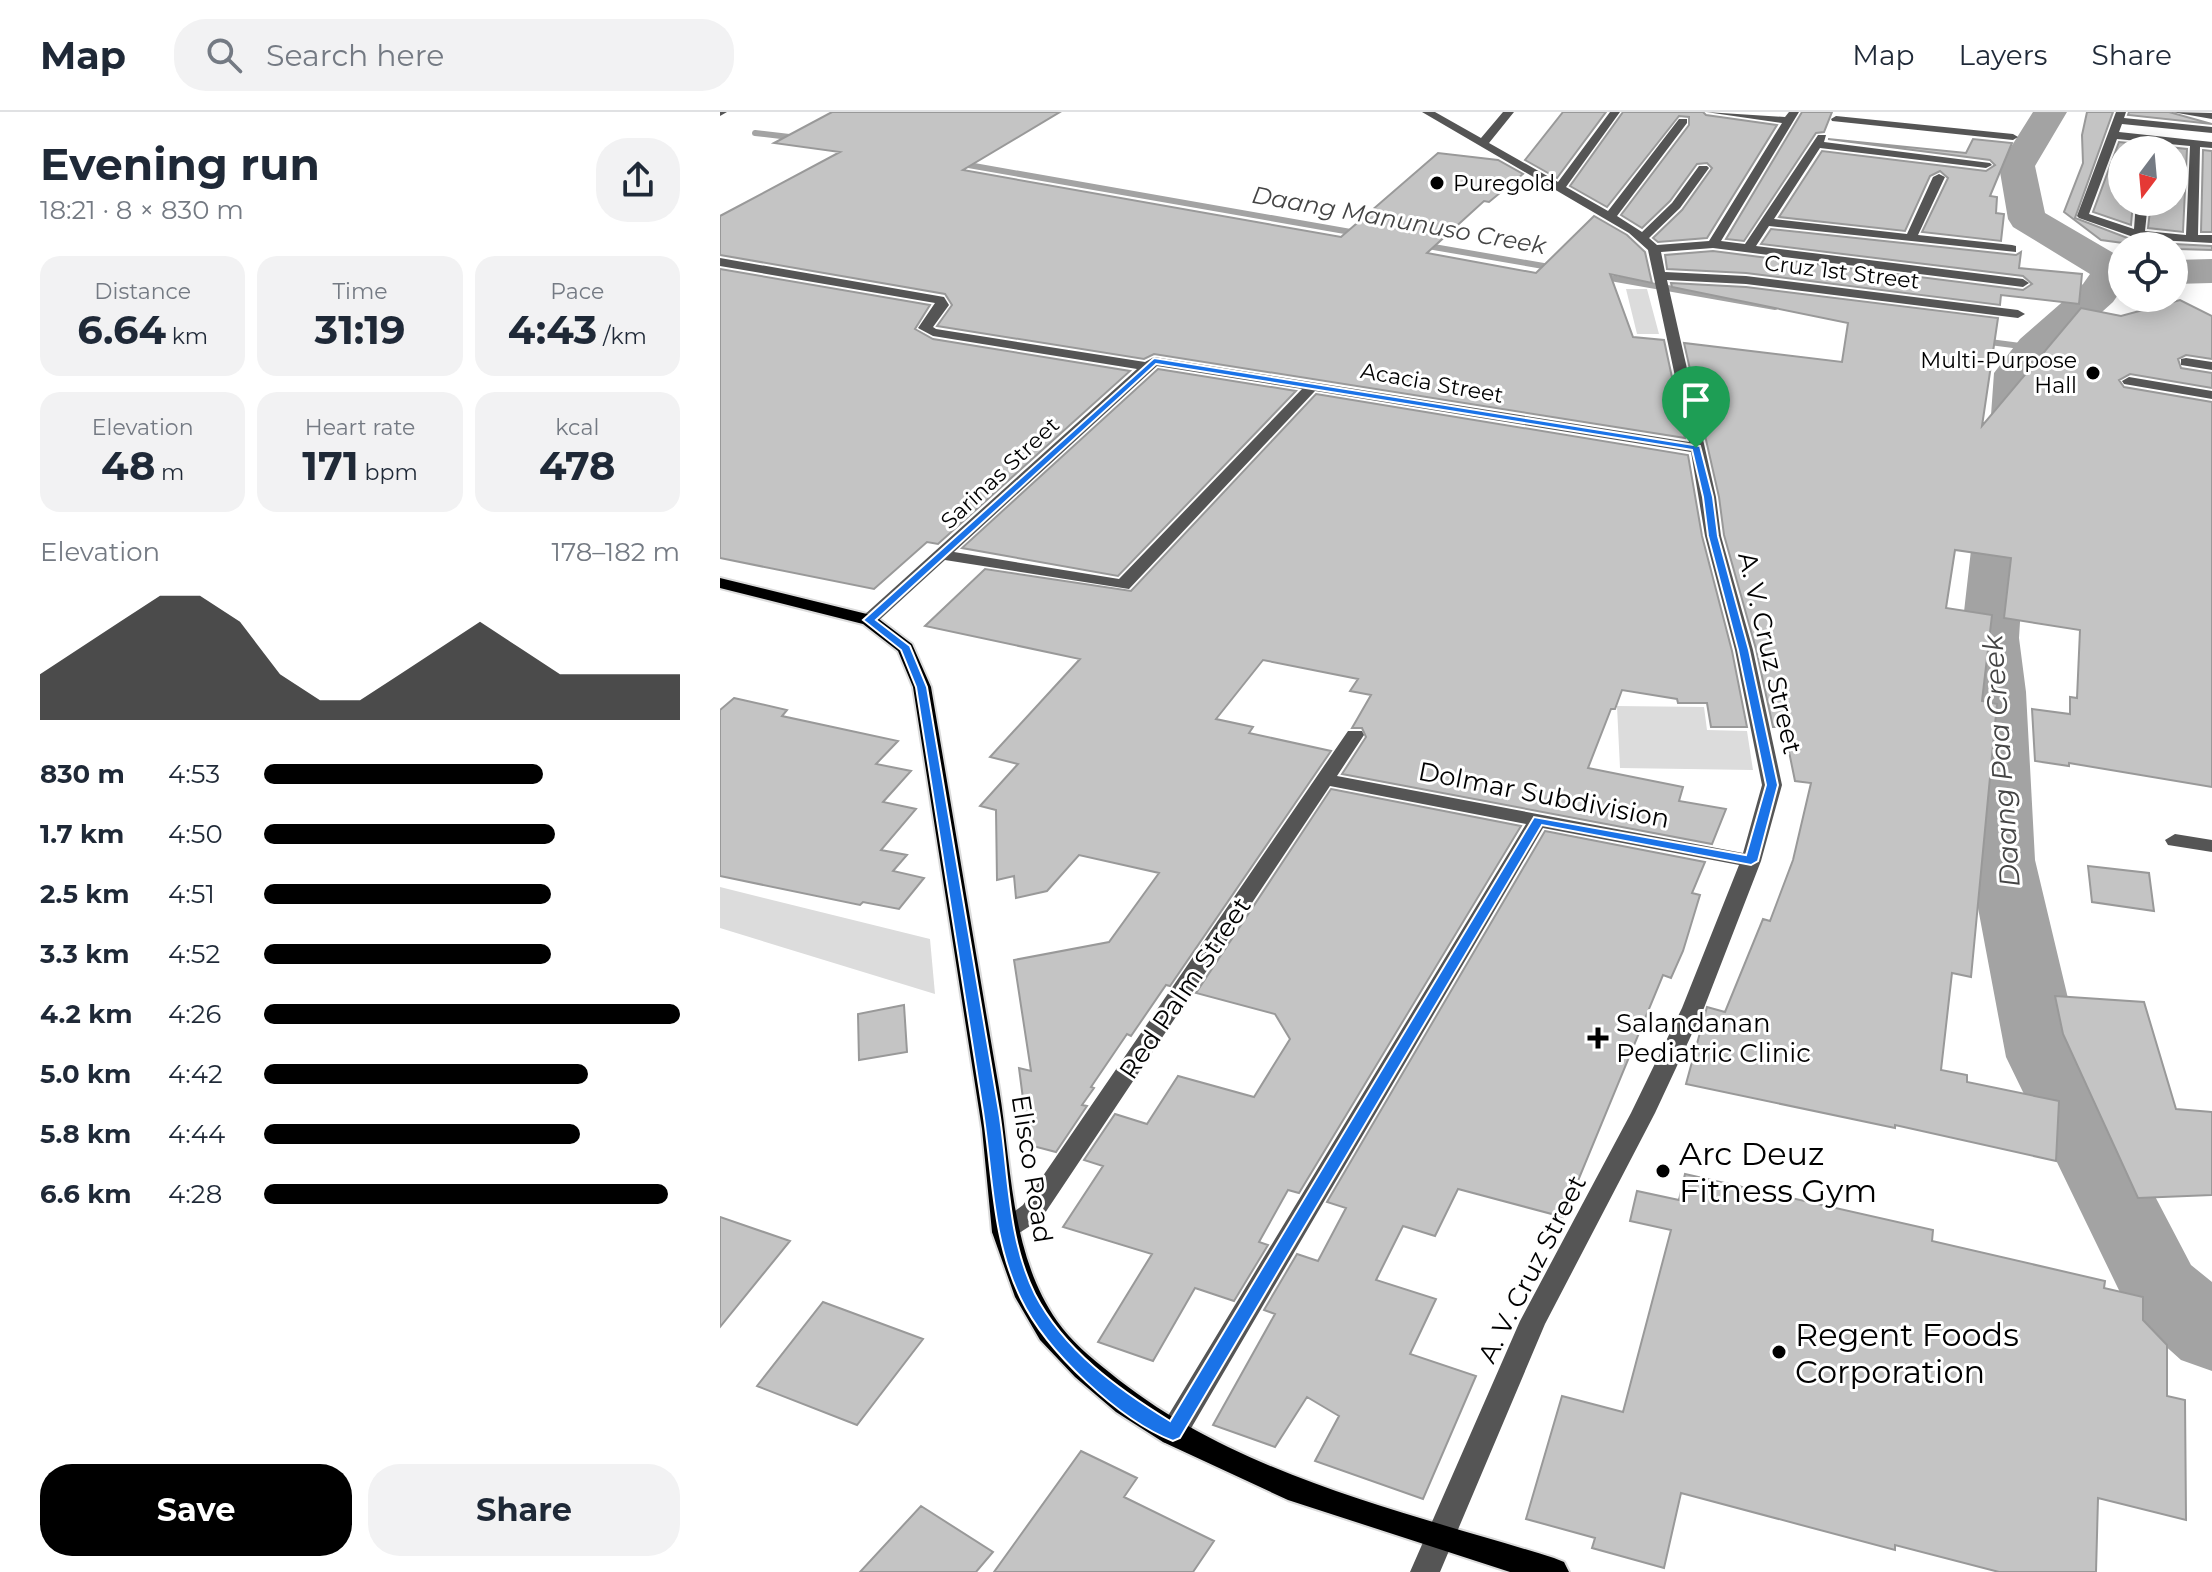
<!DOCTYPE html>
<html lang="en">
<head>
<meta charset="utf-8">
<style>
  body { margin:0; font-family:Montserrat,sans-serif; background:#f2f2f3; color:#1f2937; height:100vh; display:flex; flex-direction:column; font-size:30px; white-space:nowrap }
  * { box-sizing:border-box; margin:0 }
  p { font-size:26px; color:#747a83 }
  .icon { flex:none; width:44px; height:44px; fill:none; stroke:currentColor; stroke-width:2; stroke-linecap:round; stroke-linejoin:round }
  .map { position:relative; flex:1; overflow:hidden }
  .details { display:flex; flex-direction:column; background:#fff; width:720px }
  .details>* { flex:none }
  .needle { width:52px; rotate:196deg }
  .buttons { position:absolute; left:1388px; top:24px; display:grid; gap:16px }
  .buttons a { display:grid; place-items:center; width:80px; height:80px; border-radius:50%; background:#fff; box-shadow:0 4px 20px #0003; font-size:40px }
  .pin { position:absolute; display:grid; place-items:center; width:68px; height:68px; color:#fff; margin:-82px -34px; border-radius:50% 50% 50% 0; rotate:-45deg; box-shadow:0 0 8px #0007 }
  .pin .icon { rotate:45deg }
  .round { display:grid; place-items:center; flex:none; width:84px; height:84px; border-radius:32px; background:#f2f2f3 }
  .headline { display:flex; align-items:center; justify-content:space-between; height:136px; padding:0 40px }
  h1 { font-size:44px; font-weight:700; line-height:60px }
  .stats { display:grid; grid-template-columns:repeat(3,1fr); gap:12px; height:136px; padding:8px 40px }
  .stats div { display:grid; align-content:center; border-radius:20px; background:#f2f2f3; text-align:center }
  .stats b { font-size:40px; font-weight:700 }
  .stats small { font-size:22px; font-weight:400 }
  .stats p { font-size:22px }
  .chart { height:224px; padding:16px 40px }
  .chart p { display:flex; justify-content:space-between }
  .chart svg { width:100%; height:144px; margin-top:8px; fill:#000; opacity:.7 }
  .cta { display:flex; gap:16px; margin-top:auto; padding:16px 40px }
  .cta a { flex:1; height:92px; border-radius:32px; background:#000; color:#fff; font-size:32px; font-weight:700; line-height:92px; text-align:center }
  .cta a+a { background:#f2f2f3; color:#1f2937 }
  ul { padding:0 40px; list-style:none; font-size:26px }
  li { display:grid; grid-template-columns:128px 96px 1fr; align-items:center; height:60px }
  li i { height:20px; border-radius:10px; background:#000 }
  header { display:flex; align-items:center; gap:48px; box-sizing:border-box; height:112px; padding:0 40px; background:#fff; border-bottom:2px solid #e0e1e3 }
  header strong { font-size:38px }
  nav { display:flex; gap:44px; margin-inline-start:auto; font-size:28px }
  .search { width:560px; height:72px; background:#f2f2f3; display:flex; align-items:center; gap:20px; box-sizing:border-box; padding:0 28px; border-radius:32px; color:#747a83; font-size:30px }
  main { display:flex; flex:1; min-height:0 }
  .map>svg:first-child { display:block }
</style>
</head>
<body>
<header>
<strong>Map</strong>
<div class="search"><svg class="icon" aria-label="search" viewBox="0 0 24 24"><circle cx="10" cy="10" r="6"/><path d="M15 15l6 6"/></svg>Search here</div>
<nav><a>Map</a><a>Layers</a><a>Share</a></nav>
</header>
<main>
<section class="details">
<div class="headline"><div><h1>Evening run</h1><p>18:21 · 8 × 830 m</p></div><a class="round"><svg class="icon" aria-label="share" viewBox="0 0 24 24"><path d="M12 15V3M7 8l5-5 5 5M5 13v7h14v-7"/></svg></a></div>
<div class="stats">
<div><p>Distance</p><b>6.64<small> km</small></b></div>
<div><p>Time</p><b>31:19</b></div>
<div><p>Pace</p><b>4:43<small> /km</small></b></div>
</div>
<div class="stats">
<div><p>Elevation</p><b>48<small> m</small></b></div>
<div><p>Heart rate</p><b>171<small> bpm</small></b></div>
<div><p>kcal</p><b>478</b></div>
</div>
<div class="chart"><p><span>Elevation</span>178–182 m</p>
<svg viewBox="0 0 160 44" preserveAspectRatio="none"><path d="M0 44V30L10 22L20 14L30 6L40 6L50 14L60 30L70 38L80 38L90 30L100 22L110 14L120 22L130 30L140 30L150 30L160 30V44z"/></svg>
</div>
<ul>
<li><b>830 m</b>4:53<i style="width:67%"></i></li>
<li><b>1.7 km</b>4:50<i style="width:70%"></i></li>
<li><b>2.5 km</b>4:51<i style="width:69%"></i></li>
<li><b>3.3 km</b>4:52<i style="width:69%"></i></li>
<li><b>4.2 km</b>4:26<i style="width:100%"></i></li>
<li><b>5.0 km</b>4:42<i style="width:78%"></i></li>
<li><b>5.8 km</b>4:44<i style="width:76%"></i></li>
<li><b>6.6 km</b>4:28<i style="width:97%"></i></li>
</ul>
<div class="cta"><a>Save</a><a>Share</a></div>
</section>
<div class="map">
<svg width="1492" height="1460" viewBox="0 0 1492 1460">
  <rect width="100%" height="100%" fill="#fff"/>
  <path fill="#dcdcdc" d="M906 177H927L939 222H917Z
    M897 594 984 595 987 618 1027 619 1033 658 900 656Z
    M0 775 210 827 215 882 0 816Z"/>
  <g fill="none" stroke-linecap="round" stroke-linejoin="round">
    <path stroke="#a3a3a3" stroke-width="6" d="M35 21 78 26
      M237 51 642 122
      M702 133 835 156
      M879 164 1055 195
      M1262 229 1316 236"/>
    <path stroke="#a3a3a3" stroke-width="8" d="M1305 235 1316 236"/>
    <path fill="#a3a3a3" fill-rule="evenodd" d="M1313 0H1347L1315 54 1325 101 1402 146V177L1393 190 1332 245 1320 262 1317 331 1309 368 1299 526 1306 580 1315 748 1362 945 1471 1153 1492 1170V1259L1461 1248 1411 1203 1286 945 1249 748 1246 580 1241 526 1259 368 1269 331 1274 261 1300 227 1363 172 1370 162 1293 115 1288 107 1279 54Z
      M1492 147V171L1454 172V148Z"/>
  </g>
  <path fill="#c4c4c4" stroke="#999" stroke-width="2" d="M112 0H340L243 58 621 125 718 41 778 48 803 62 769 90 764 89 707 141 816 161 874 104 907 123 925 140 932 171 890 162 913 225 944 228 965 326 434 242 424 247 217 214 232 193 225 182 0 143V104L120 40 54 31Z
    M843 0H886L837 66 805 48Z
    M903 0H983L986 3 1057 13 987 126 938 130 933 126 962 98 992 56 987 51 977 52 950 89 922 116 901 103 969 13V5L959 4 887 95 850 74Z
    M1082 0H1112L1104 20 1096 21 1024 129 1006 127Z
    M1367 0H1393L1355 106 1418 130 1492 134V138L1457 137 1454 134H1425L1381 128 1344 100 1363 51 1362 23Z
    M1409 0H1449L1492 12 1408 3Z
    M1108 27 1246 41 1253 27 1292 31 1270 84 1277 85 1276 101 1284 102 1281 129 1202 120 1228 66 1220 59 1210 64 1185 119 1059 105 1102 39 1266 59 1275 53 1270 48Z
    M1399 30 1467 37 1463 120 1428 116 1431 90H1454V38H1402V90H1413L1411 113 1373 100Z
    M1483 38 1492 39V120H1481Z
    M1051 117 1296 143 1301 140 1299 156 1362 162 1359 192 1281 183 1280 193 1026 161 947 157 945 143 993 139 1303 178 1312 172 1303 164 1041 132Z
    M0 157 210 193 195 217 213 227 410 259 218 432 207 430 154 477 0 446Z
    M951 171 1026 175 1278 206 1262 314 1361 196 1401 204 1460 188 1492 204V247L1466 243 1458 247 1461 256 1492 261V276L1410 262 1399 268 1404 275 1492 290V675L1349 651V654L1315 649 1312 597 1350 602V585L1357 586 1360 518 1284 506 1291 446 1235 438 1226 496 1272 503 1262 589 1277 592 1251 865 1232 861 1221 958 1247 963V970L1339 989 1336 1049 1175 1013V1016L966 972 987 895 1005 900 1043 807 1050 809 1073 748 1091 671 1075 669 1064 615H1053L1036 537 1004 423 999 385 964 231 1122 250 1128 211 952 175Z
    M438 257 576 279 398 464 242 436Z
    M596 282 968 343 982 424 1012 539 1027 615H991L987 591H958L957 587 902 578 895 597H891L868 656 963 675 959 689 1006 697 992 732 622 662 646 625 642 616H632L651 583 630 579 638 567 543 548 496 607 533 615 529 621 611 639 450 874 446 873 411 924 407 922 371 975 374 976 362 993 367 994 336 1040 309 1033 299 956 311 959 294 848 389 830 439 761 359 743 327 779 296 786 294 764 277 768 276 698 260 694 298 652 270 645 360 547 205 514 265 457 411 479Z
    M14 586 67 598 62 604 178 629 156 652 191 659 163 690 196 697 161 738 187 743 173 759 204 766 179 797 143 790 140 793 0 764V598Z
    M611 677 801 714 579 1081 568 1078 539 1130 548 1133 514 1189 475 1176 433 1249 378 1230 432 1142 343 1115 383 1054 364 1048 395 1002 427 1012 458 964 534 985 570 927 555 902 476 881Z
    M825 719 985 750 972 781 980 783 963 839 951 866 943 863 843 1105 738 1077 715 1124 683 1114 656 1168 716 1187 690 1242 756 1264 703 1387 595 1349 619 1304 587 1285 555 1335 493 1313 555 1202 544 1198 577 1142 598 1149 626 1096 607 1090Z
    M1368 754 1429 761 1434 799 1372 790Z
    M1335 884 1424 890 1456 997 1492 1000V1083L1418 1086 1343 922Z
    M184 893 187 940 139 948 138 902Z
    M965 1062 1213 1118 1212 1129 1385 1169 1384 1176 1423 1185V1208L1447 1233V1284L1465 1288 1466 1408 1378 1386 1376 1460H1279L1175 1433V1438L961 1381 944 1456 872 1436 875 1426 806 1407 842 1284 903 1300 951 1118 910 1109 917 1079 959 1088Z
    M0 1105 70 1129 0 1215Z
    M103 1190 203 1227 137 1313 37 1274Z
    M361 1339 417 1366 404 1385 494 1429 473 1460H274Z
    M201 1394 273 1440 256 1460H140Z"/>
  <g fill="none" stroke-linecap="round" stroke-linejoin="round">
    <g stroke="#dbdbdb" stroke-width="4">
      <path id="major" d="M0 466 155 504 192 532 211 575C234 709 256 843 279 976 292 1055 290 1141 337 1209 350 1228 371 1246 389 1260 514 1363 683 1399 834 1446L844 1450 849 1460H790L568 1388 443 1330 396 1300 355 1265 320 1228 295 1185 272 1120 262 1017 193 575 178 539 143 512 0 476Z"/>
    </g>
    <path fill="#555" fill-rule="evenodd" d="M0 0H7L0 4Z
      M702 0H715L761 26 783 0H794L769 31 838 70 890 0H900L846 75 888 99 959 7H967V11L897 104 922 120 952 91 979 54H987L989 56 960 96 929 126 937 133 989 129 1062 11 986 0 1065 5 1069 0H1079L1001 129 1025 132 1098 23H1106L1104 30 1270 51 1272 53 1266 56 1100 36 1054 107 1187 122 1213 65 1219 62 1225 65 1198 123 1292 133 1296 134V140L1049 114 1036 134 1303 167 1309 171 1303 175 993 136 941 140 945 160 1026 164 1298 198 1305 202 1298 206 1026 172 947 168 996 385 1001 424 1033 538 1062 673 1041 749 984 896 935 1001 825 1212 720 1460H690L800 1209 911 1001 962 896 1019 753 823 716 463 1330 453 1333 443 1330 439 1321 443 1312 806 712 610 674 321 1107 285 1130 276 1127 272 1120 276 1113 303 1093 628 619H642L644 623 617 664 1023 741 1042 673 1015 538 985 424 971 340 595 279 409 477 225 448 155 512H143L140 508 143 504 417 257 213 224 198 216 215 191 0 154V146L224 185 229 193 213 215 216 217 425 250 434 245 969 330 928 138 909 121ZM437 254 582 277 399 467 234 440Z
      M1396 0H1406L1404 6 1492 15V21L1402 12 1399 20 1492 30V36L1480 35 1478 123H1492V131L1419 127 1359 106 1357 104ZM1397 27 1470 34 1466 123 1425 119 1428 90H1416L1414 117 1369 102Z
      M1452 0 1492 1V7Z
      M1116 4 1293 22 1298 25 1293 28 1112 9 1111 7Z
      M1466 246 1492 250V258L1461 253V247Z
      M1409 265 1492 279V287L1404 272 1402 269Z
      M1455 722 1492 728V740L1448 733 1445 728Z"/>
    <use href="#major" fill="#000" fill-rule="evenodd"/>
  </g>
  <path fill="#1a73e8" stroke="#fff" stroke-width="2" fill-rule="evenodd" d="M434 246 980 334 993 385 998 424 1029 538 1058 673 1038 749 1031 753 822 713 460 1326 453 1329C399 1308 326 1239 301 1187 271 1126 273 1059 262 993 240 853 218 714 196 575L181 538 143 508ZM436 252 972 338 983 385 988 424 1018 538 1046 673 1026 743 814 705 450 1309C398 1277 344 1238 315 1182 287 1125 289 1061 279 999 255 858 231 716 207 575L190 534 156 508Z"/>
  <g fill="#000" stroke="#fff" stroke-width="3">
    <circle cx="717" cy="71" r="8"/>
    <circle cx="1373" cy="261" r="8"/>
    <path d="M874 914h8v8h8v8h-8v8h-8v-8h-8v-8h8z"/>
    <circle cx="943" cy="1059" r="8"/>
    <circle cx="1059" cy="1240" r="8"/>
  </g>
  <g text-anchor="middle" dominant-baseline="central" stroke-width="6" stroke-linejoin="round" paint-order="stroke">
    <g font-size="22" fill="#000" stroke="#fff" text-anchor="start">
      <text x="733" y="71">Puregold</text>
      <text x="1357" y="248" text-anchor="end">Multi-Purpose<tspan x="1357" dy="25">Hall</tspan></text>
    </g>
    <g font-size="22" fill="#000" stroke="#fff">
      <text transform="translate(1122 160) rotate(7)">Cruz 1st Street</text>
      <text transform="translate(712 271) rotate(10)">Acacia Street</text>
      <text transform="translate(280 361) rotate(-43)">Sarinas Street</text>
    </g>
    <g font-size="24" font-style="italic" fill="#444" stroke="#fff">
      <text transform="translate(679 108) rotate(10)">Daang Manunuso Creek</text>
    </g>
    <g font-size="26" fill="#000" stroke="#fff">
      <text transform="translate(1050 541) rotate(77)">A. V. Cruz Street</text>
      <text transform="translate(824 683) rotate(11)">Dolmar Subdivision</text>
      <text transform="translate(465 876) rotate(-56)">Red Palm Street</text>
      <text transform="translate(312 1057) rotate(81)">Elisco Road</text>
      <text transform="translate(812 1157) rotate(-63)">A. V. Cruz Street</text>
    </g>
    <g font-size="26" fill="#000" stroke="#fff" text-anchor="start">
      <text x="896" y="911">Salandanan<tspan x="896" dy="30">Pediatric Clinic</tspan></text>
    </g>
    <g font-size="28" font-style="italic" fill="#444" stroke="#fff">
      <text transform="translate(1281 649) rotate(-94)">Daang Paa Creek</text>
    </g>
    <g font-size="32" fill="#000" stroke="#fff" text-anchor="start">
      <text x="959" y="1041">Arc Deuz<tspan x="959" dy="37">Fitness Gym</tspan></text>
      <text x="1075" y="1222">Regent Foods<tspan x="1075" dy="37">Corporation</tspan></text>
    </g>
  </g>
</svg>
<div class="buttons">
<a><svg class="needle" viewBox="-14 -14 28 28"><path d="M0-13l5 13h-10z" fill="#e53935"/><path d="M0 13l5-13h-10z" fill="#747a83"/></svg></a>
<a><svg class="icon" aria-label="locate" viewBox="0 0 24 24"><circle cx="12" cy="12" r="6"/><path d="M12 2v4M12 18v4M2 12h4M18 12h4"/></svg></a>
</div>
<div class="pin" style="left:976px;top:336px;background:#1e9e55"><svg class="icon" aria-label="arrive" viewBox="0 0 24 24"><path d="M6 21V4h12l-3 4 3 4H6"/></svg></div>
</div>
</main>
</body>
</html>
